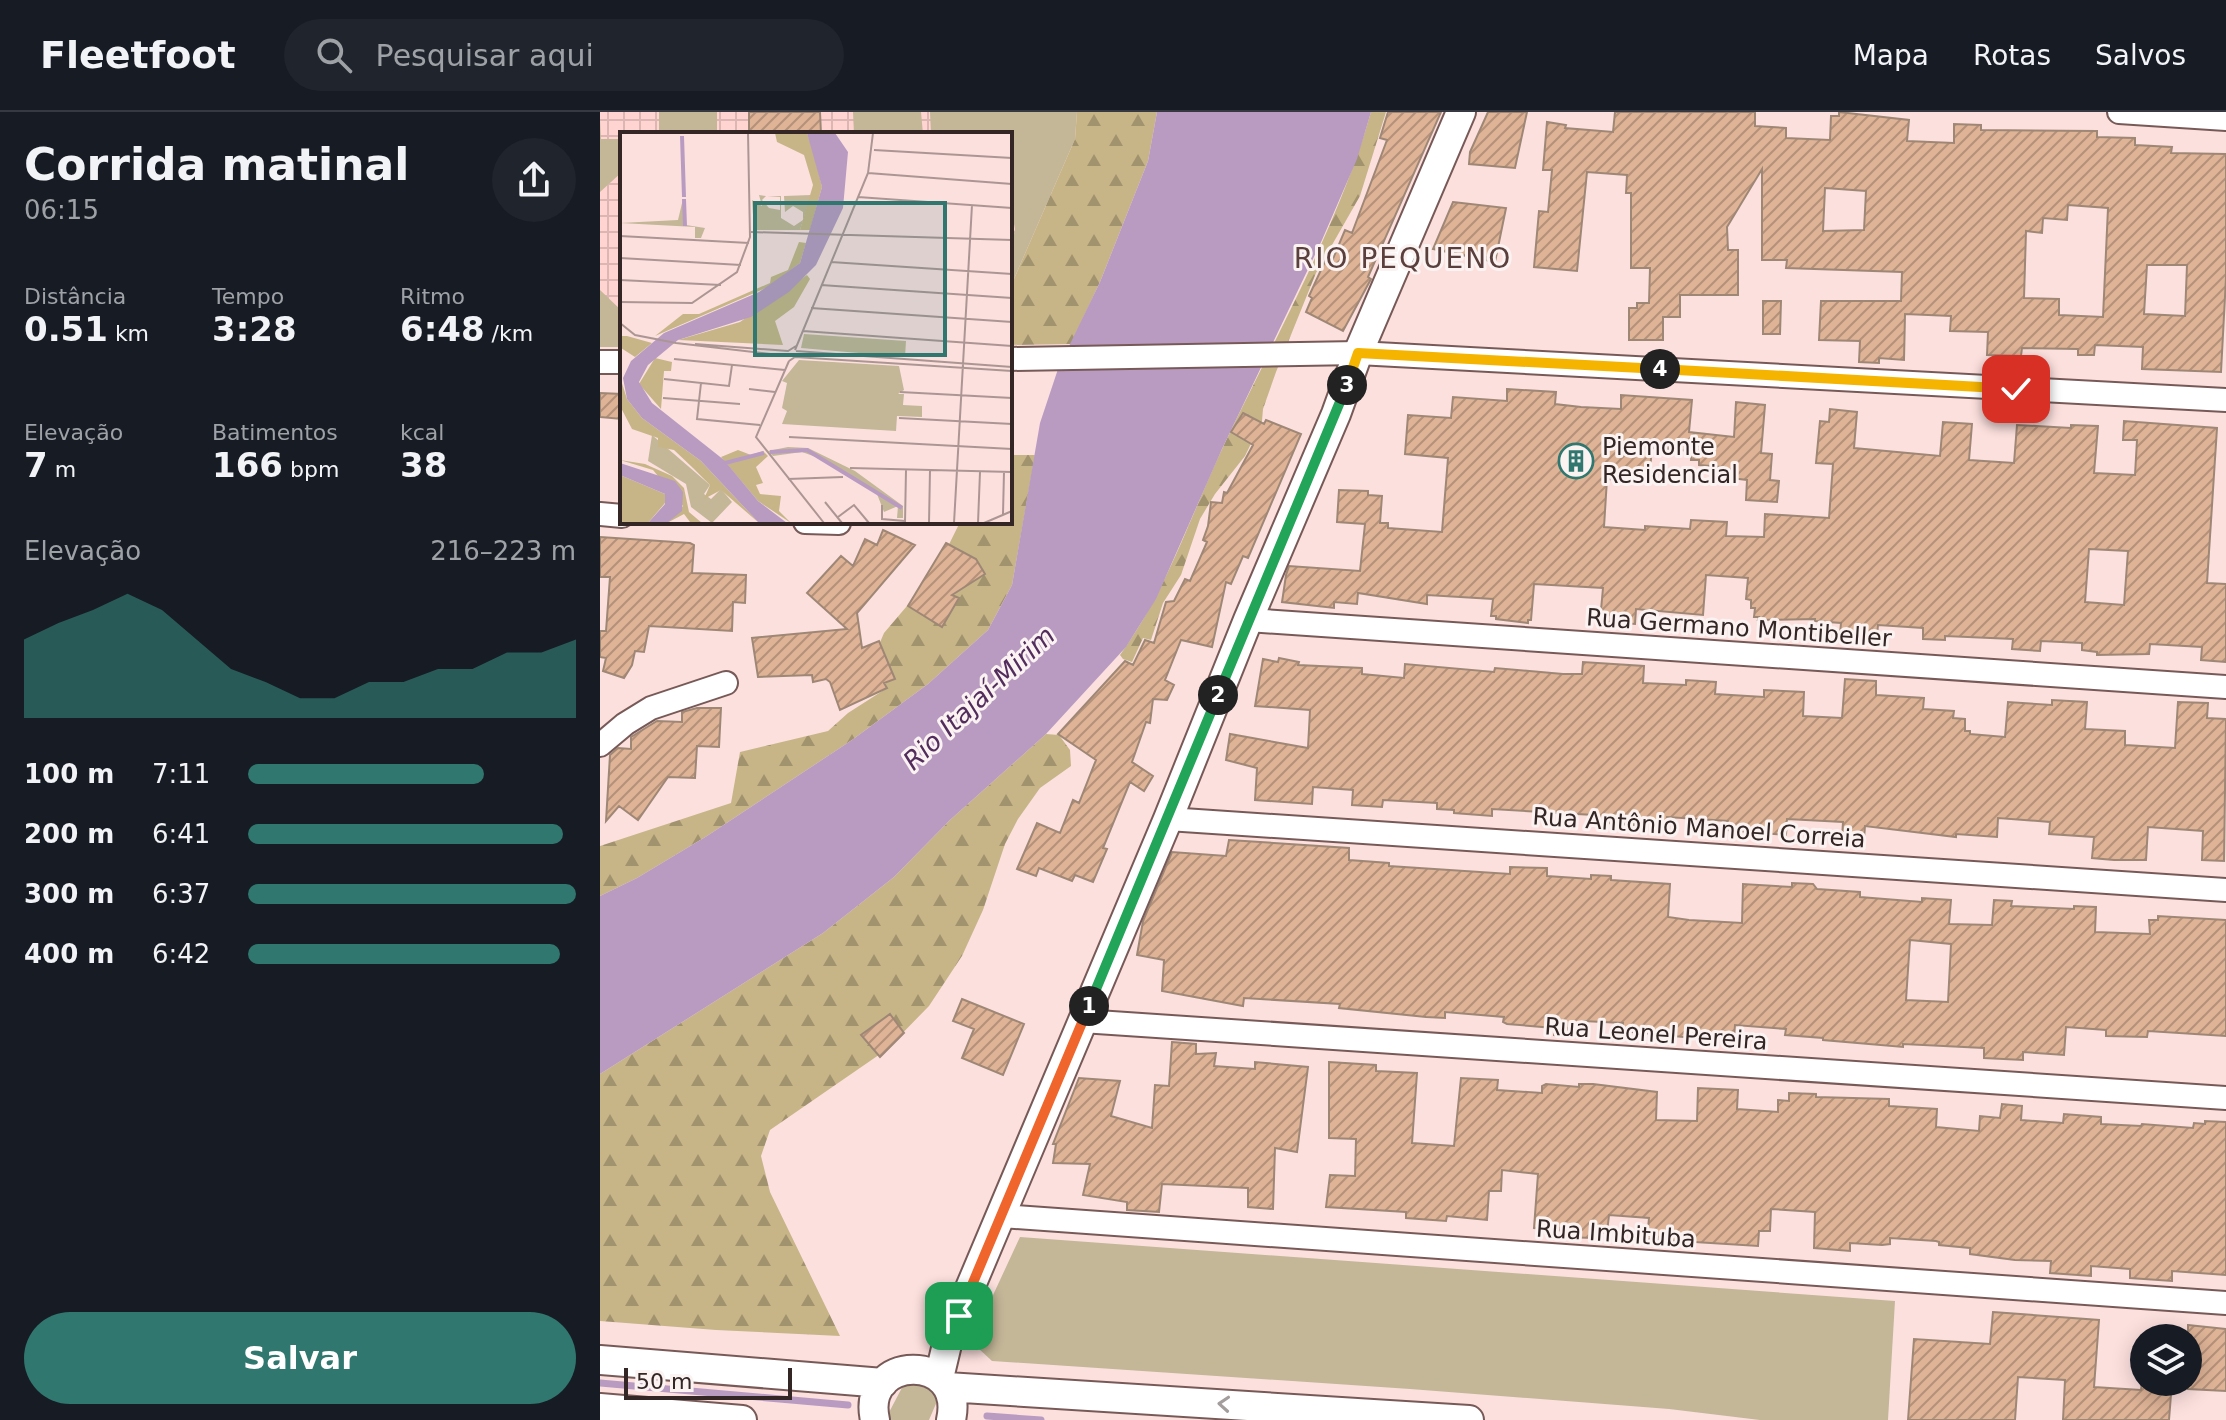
<!DOCTYPE html>
<html lang="pt">
<head>
<meta charset="utf-8">
<style>
  body { margin:0; font-family:"DejaVu Sans",sans-serif; background:#20242c; color:#f1f3f6; height:100vh; display:flex; flex-direction:column; font-size:30px; white-space:nowrap }
  * { box-sizing:border-box; margin:0 }
  p { font-size:26px; color:#9ea1a6 }
  .icon { flex:none; width:44px; height:44px; fill:none; stroke:currentColor; stroke-width:2; stroke-linecap:round; stroke-linejoin:round }
  .map { position:relative; flex:1; overflow:hidden }
  .sheet { display:flex; flex-direction:column; background:#171b24; width:600px }
  .sheet>* { flex:none }
  .buttons { position:absolute; left:1530px; top:1212px; display:grid; gap:16px }
  .buttons a { display:grid; place-items:center; width:72px; height:72px; border-radius:50%; background:#171b24; box-shadow:0 4px 20px #0003; font-size:40px }
  .scale { position:absolute; left:24px; bottom:20px; width:168px; box-sizing:border-box; padding-left:8px; border:4px solid #332625; border-top:0; font-size:22px; line-height:28px; white-space:nowrap; color:#332625; -webkit-text-stroke:6px #faf3f2; paint-order:stroke }
  .pin { position:absolute; display:grid; place-items:center; width:68px; height:68px; color:#fff; margin:-34px; border-radius:16px; box-shadow:0 4px 12px #0006 }
  .km { position:absolute; width:40px; height:40px; margin:-20px; border-radius:50%; background:#222; color:#fff; font-size:22px; line-height:40px; text-align:center }
  .round { display:grid; place-items:center; flex:none; width:84px; height:84px; border-radius:42px; background:#20242c }
  .headline { display:flex; align-items:center; justify-content:space-between; height:136px; padding:0 24px }
  h1 { font-size:44px; font-weight:700; line-height:60px }
  .figures { display:grid; grid-template-columns:repeat(3,1fr); gap:12px; height:136px; padding:8px 24px }
  .figures div { display:grid; align-content:center }
  .figures b { font-size:34px; font-weight:700 }
  .figures small { font-size:22px; font-weight:400 }
  .figures p { font-size:22px }
  .chart { height:224px; padding:16px 24px }
  .chart p { display:flex; justify-content:space-between }
  .chart svg { width:100%; height:144px; margin-top:8px; fill:#30776f; opacity:.7 }
  .cta { display:flex; gap:16px; margin-top:auto; padding:16px 24px }
  .cta a { flex:1; height:92px; border-radius:48px; background:#30776f; color:#fff; font-size:32px; font-weight:700; line-height:92px; text-align:center }
  ul { padding:0 24px; list-style:none; font-size:26px }
  li { display:grid; grid-template-columns:128px 96px 1fr; align-items:center; height:60px }
  li i { height:20px; border-radius:10px; background:#30776f }
  header { display:flex; align-items:center; gap:48px; box-sizing:border-box; height:112px; padding:0 40px; background:#171b24; border-bottom:2px solid #363941 }
  header strong { font-size:38px }
  nav { display:flex; gap:44px; margin-inline-start:auto; font-size:28px }
  .search { width:560px; height:72px; background:#20242c; display:flex; align-items:center; gap:20px; box-sizing:border-box; padding:0 28px; border-radius:44px; color:#9ea1a6; font-size:30px }
  main { display:flex; flex:1; min-height:0 }
  .map>svg:first-child { display:block }
</style>
</head>
<body>
<header>
<strong>Fleetfoot</strong>
<div class="search"><svg class="icon" aria-label="search" viewBox="0 0 24 24"><circle cx="10" cy="10" r="6"/><path d="M15 15l6 6"/></svg>Pesquisar aqui</div>
<nav><a>Mapa</a><a>Rotas</a><a>Salvos</a></nav>
</header>
<main>
<section class="sheet">
<div class="headline"><div><h1>Corrida matinal</h1><p>06:15</p></div><a class="round"><svg class="icon" aria-label="share" viewBox="0 0 24 24"><path d="M12 15V3M7 8l5-5 5 5M5 13v7h14v-7"/></svg></a></div>
<div class="figures">
<div><p>Distância</p><b>0.51<small> km</small></b></div>
<div><p>Tempo</p><b>3:28</b></div>
<div><p>Ritmo</p><b>6:48<small> /km</small></b></div>
</div>
<div class="figures">
<div><p>Elevação</p><b>7<small> m</small></b></div>
<div><p>Batimentos</p><b>166<small> bpm</small></b></div>
<div><p>kcal</p><b>38</b></div>
</div>
<div class="chart"><p><span>Elevação</span>216–223 m</p>
<svg viewBox="0 0 160 44" preserveAspectRatio="none"><path d="M0 44V20L10 15L20 11L30 6L40 11L50 20L60 29L70 33L80 38L90 38L100 33L110 33L120 29L130 29L140 24L150 24L160 20V44z"/></svg>
</div>
<ul>
<li><b>100 m</b>7:11<i style="width:72%"></i></li>
<li><b>200 m</b>6:41<i style="width:96%"></i></li>
<li><b>300 m</b>6:37<i style="width:100%"></i></li>
<li><b>400 m</b>6:42<i style="width:95%"></i></li>
</ul>
<div class="cta"><a>Salvar</a></div>
</section>
<div class="map">
<svg width="1626" height="1308" viewBox="0 0 1626 1308">
  <defs>
    <pattern id="industrial-grid" width="8" height="8" patternUnits="userSpaceOnUse" patternTransform="scale(2)"><rect width="8" height="8" fill="#ffd4d1"/><path d="M0 4h8M4 0v8" fill="none" stroke="#dbb6b3"/></pattern>
    <pattern id="forest-firs" width="22" height="20" patternUnits="userSpaceOnUse" patternTransform="scale(2)"><rect width="22" height="20" fill="#c7b588"/><path d="M5 1l3.5 6h-7zM16 11l3.5 6h-7z" fill="#a2936f"/></pattern>
    <pattern id="building-hatch" width="6" height="6" patternUnits="userSpaceOnUse" patternTransform="scale(2)"><rect width="6" height="6" fill="#deb396"/><path d="M-1 1l2-2M0 6l6-6M5 7l2-2" fill="none" stroke="#b5917a"/></pattern>
  </defs>
  <rect width="100%" height="100%" fill="#fce0de"/>
  <path fill="url(#industrial-grid)" d="M0 0H477L410 176V22H22V235H0Z"/>
  <path fill="#c4b798" d="M59 0H117V22H59Z
    M253 0H321L323 22H254Z
    M330 0H477L475 27 410 176V143L415 117 410 91V22H331Z
    M0 7 1 27H22V60L0 80Z
    M0 178 22 199V235H0Z
    M420 1125 1295 1189 1288 1308H1160L1069 1297 810 1277 392 1249 378 1236 374 1224Z
    M322 1263 338 1287 329 1308H285L306 1268Z"/>
  <path fill="url(#forest-firs)" d="M477 0H557L548 49 500 170 471 232 410 233V176L475 27Z
    M771 0H786L760 84 716 161 676 260 663 297 662 309 645 344 615 382 600 407 581 463 563 491 551 528 543 526 532 550 523 547 520 543C566 480 590 405 623 335 675 225 737 117 771 0Z
    M410 343H435L412 473 388 518 328 572 252 628 107 724 37 766 0 784V734L131 691 140 640 228 619 248 601 287 576 275 542 284 521 335 461 360 410H410Z
    M446 622 459 623 470 638 471 654 440 676 418 707 405 732 383 798 362 844 329 894 286 938 170 1018 161 1044 170 1080 240 1224 116 1218 0 1209V962L223 821 294 765 350 708Z"/>
  <path fill="#b99bc2" d="M557 0H771L757 47 722 128 622 337 556 487 526 535 446 622 350 708 294 765 223 821 0 962V784L37 766 107 724 252 628 328 572 388 518 412 473 440 311 458 257 500 170 548 49Z"/>
  <g fill="none" stroke-linecap="round" stroke-linejoin="round">
    <path stroke="#b99bc2" stroke-width="7" d="M0 1271 248 1293
      M387 1304 441 1308"/>
  </g>
  <path fill="url(#building-hatch)" stroke="#9f8776" stroke-width="2" fill-rule="evenodd" d="M149 0H220L221 22H149Z
    M788 0H841L768 165 771 167 743 219 706 200 712 186 709 184 726 147 732 149 745 118 752 121 787 28 780 26Z
    M888 0H927L915 56 869 52 870 40Z
    M1015 0H1155V14L1186 16V26L1230 28 1231 4H1239V0L1309 8 1307 29 1354 31V12L1381 13V18L1497 19V25L1535 26V33L1572 35 1571 41 1626 42V166L1621 260 1542 257 1543 235 1495 233 1494 243H1478V237L1422 236 1421 244 1387 243 1388 220 1350 219 1351 204 1305 202 1304 248 1279 246V251L1259 250 1260 229 1219 228 1221 189H1301L1302 160 1186 156 1187 148H1162V57L1127 115 1128 138H1138V183H1080V205H1063V228H1029V196H1037V191H1049L1050 156H1031V81H1026L1027 63 987 60 977 159 934 155 939 99 948 100 952 58H943L947 10 966 13 965 16 1013 20ZM1225 76 1266 79 1264 118 1223 119ZM1468 93 1508 96 1503 205 1459 203V187L1424 186 1426 119 1442 121 1443 106 1467 108ZM1547 153H1587L1585 204 1544 202Z
    M853 90 906 96 895 150 833 137Z
    M1163 189H1181L1180 222H1163Z
    M907 277 956 280 955 292 981 295 1021 297V283L1092 288 1089 320 1134 325 1136 290 1165 293 1161 341 1172 342 1170 368 1179 369 1177 390 1146 388 1147 368 1130 366 1131 360 1120 359V355L1099 353V348H1091L1092 339 1052 336 1049 369 1007 367 1004 415 1045 418V414L1090 417 1091 408 1127 410 1126 424 1164 425 1165 402 1229 406 1233 352 1216 351 1220 309 1229 310 1230 297 1257 300 1254 336 1340 344 1343 310 1372 312 1369 348 1414 351 1417 313 1471 316V313L1498 314 1494 361 1535 363 1537 328H1523L1524 309 1617 316 1607 471 1626 472V550L1601 548 1602 535 1550 532 1549 542 1497 543V540L1482 538V531L1441 529 1440 539 1412 537 1413 527 1345 524V528L1323 527V516L1278 513 1277 524 1240 522 1241 511 1215 509V507L1158 508 1159 505H1154L1155 496H1151V488L1146 487 1148 466 1106 463 1103 503 1036 497 1035 512 1000 509 1003 476 934 472 931 508H928V511L896 507V504H891L893 487 827 483V492L758 481 757 492 734 490V496L682 490 686 463 689 454 760 459 765 412 737 410 739 378 768 379V383L782 384 780 411H788V416L842 420 848 346 805 342 808 303 851 306 853 285 907 289ZM1489 437 1528 439 1524 493 1485 490Z
    M0 281 22 282V307L0 305Z
    M643 301 664 312 666 308 701 322 648 446 643 444 631 472 626 470 612 535 581 528 565 568 574 573 567 588 553 587 550 611 546 610 532 650 553 664 544 679 530 670 503 736 507 737 493 770 475 763 472 769 439 756 436 764 417 757 437 711 460 721 473 688 479 691 496 648 458 622 525 549 533 553 545 528 554 531 566 490 574 489 585 467 590 469 607 430 603 428 608 414 611 390 622 391 624 380 627 381 653 333 631 320Z
    M283 418 315 433 257 501 262 536 279 529 295 567 284 571 287 576 240 598 230 570 226 567 213 570 212 563 158 565 152 526 247 517 207 481 241 444 253 454 265 427 277 433Z
    M0 425 90 431 94 433 92 461 146 463 145 491 133 490 132 519 49 514 44 540 35 539 32 553 24 566 3 559 6 546 0 545V519H6L10 465H0Z
    M346 431 376 447 385 462 352 483 359 486 342 515 308 494Z
    M679 546 699 550 698 553 762 556V562L804 566 805 552 894 560 895 556 963 562H982L983 550 1044 554 1043 571 1086 573V568L1116 570 1115 582 1164 585V578L1204 580 1203 604 1242 606 1245 567 1276 569V583L1324 586 1323 597 1354 599 1353 606 1365 607V619H1370V622L1405 625 1408 590 1452 593V588L1487 590 1485 617 1525 619V633L1575 636 1578 590 1608 591 1607 606 1626 607 1624 749 1602 748 1603 719 1548 715 1546 748H1514L1492 746 1494 725 1449 722 1450 710 1398 706 1397 725 1356 722V725L1265 714 1264 727 1242 726 1243 710 1187 707 1186 723 1127 718 1128 709 1067 705 1066 710 1034 709V713L993 710 994 703 892 697V704L854 701V698L837 697V691L783 688 782 695 752 693 753 678 713 675 712 692 655 688 657 656 626 648 630 622 708 636 710 598 655 594 663 547 678 550Z
    M97 596H121L119 635 97 634 95 666 68 665 38 708 19 694 6 709 10 643 18 636 31 637V625L57 609 82 610V600Z
    M629 728 749 736V748L789 751V754L910 762V755L947 756V764L991 767V763L1011 764V768L1070 772 1068 805 1089 808 1142 811 1143 772 1192 775V771L1213 772 1217 777 1260 780V785L1322 790V786L1351 788 1349 812 1392 813 1394 788 1412 789 1411 794 1474 797V794L1496 795 1495 820 1550 822 1549 808H1558V804L1626 808V924L1548 919 1547 925 1506 924V918L1466 915 1464 943 1423 940V948L1384 946V936L1303 932V935L1223 928V926L1185 923 1186 917 1135 913 1134 925 1093 922V926L1022 919 1023 911 983 909 982 925 954 923V916L907 912 903 910 904 905 845 900V906L826 905 739 896 740 892 644 886 643 894 562 879 564 848 537 843 543 809 572 740 626 744ZM1310 828 1351 832 1348 890 1306 888Z
    M362 887 424 912 403 963 362 946 374 917 353 909Z
    M290 902 304 921 280 945 261 923Z
    M572 930 596 932V942L616 941 614 954 655 957V950L708 955 697 1040 675 1036 673 1097 648 1095V1076L562 1072 559 1100 527 1098V1090L483 1083 490 1052 453 1051 456 1032H453L479 966 520 969 511 1004 552 1016 555 973 569 974Z
    M729 950 776 953V959L817 961 812 1031 854 1034 861 966 898 968 897 978 942 981V974L946 972 979 975V972H993L1057 980 1056 1008 1097 1009 1098 976 1138 978 1137 997 1178 1000V988L1189 989V981L1216 982V985L1289 987V994L1337 997 1336 1015 1379 1019 1380 1004 1400 1006 1402 992 1422 994 1421 1008 1463 1011 1464 1002 1501 1005V1012L1541 1014 1542 1012 1593 1016 1594 1011 1605 1012V1009L1626 1010V1163L1572 1159V1169L1530 1166V1157L1491 1154V1164L1450 1161 1451 1149 1415 1148 1370 1142V1136L1339 1133V1130L1336 1129 1290 1126V1132L1282 1133 1250 1131V1139L1214 1136 1215 1100 1171 1097 1170 1119H1159L1158 1134 1047 1127 1049 1106 1009 1103 1007 1121 992 1120V1126L966 1125 967 1119 934 1116 938 1062 902 1058 901 1079H889L887 1108 847 1104 846 1109 806 1106V1100L726 1095 730 1063 755 1064 756 1027 729 1026Z
    M1393 1200 1499 1208 1494 1275 1541 1278 1542 1270H1572L1569 1308H1463L1465 1268 1418 1265 1415 1308H1308L1314 1227 1390 1232Z
    M1588 1213 1626 1217V1279L1588 1277Z"/>
  <g fill="none" stroke-linecap="round" stroke-linejoin="round">
    <g stroke="#775a58" stroke-width="26">
      <path id="minor" d="M1519 0 1626 7
        M410 247 758 241 1626 288
        M0 250H22
        M0 402 22 404
        M205 410 239 411
        M648 508 1626 575
        M0 633 25 612 51 596 126 571
        M568 707 1626 778
        M482 909 1626 986
        M402 1104 1626 1191"/>
    </g>
    <g stroke="#775a58" stroke-width="32">
      <path id="major" d="M0 1248 283 1271
        M339 1266 348 1228 568 707 648 508 736 302 758 241 861 0
        M347 1275 869 1308
        M0 1296 142 1308
        M275 1308C260 1242 366 1240 351 1308"/>
    </g>
    <use href="#minor" stroke="#fff" stroke-width="22"/>
    <use href="#major" stroke="#fff" stroke-width="28"/>
  </g>
  <defs><path id="oneway-chevron" d="M-2-3.5L2.5 0L-2 3.5" fill="none" stroke-width="1.6" stroke-linecap="round" stroke-linejoin="round" transform="scale(2)"/></defs>
  <use stroke="#a39d9d" href="#oneway-chevron" transform="translate(624 1292) rotate(-176)"/>
  <g fill="none" stroke-linecap="round" stroke-linejoin="round">
    <g stroke="#fff" stroke-width="16">
      <path id="split-1" d="M359 1204 489 894"/>
    </g>
    <g stroke="#fff" stroke-width="16">
      <path id="split-2" d="M489 894 618 583"/>
    </g>
    <g stroke="#fff" stroke-width="16">
      <path id="split-3" d="M618 583 747 273"/>
    </g>
    <g stroke="#fff" stroke-width="16">
      <path id="split-4" d="M747 273 758 241 1060 257"/>
    </g>
    <g stroke="#fff" stroke-width="16">
      <path id="split-5" d="M1060 257 1416 277"/>
    </g>
    <use href="#split-1" stroke="#f0652b" stroke-width="10"/>
    <use href="#split-2" stroke="#22a559" stroke-width="10"/>
    <use href="#split-3" stroke="#22a559" stroke-width="10"/>
    <use href="#split-4" stroke="#f5b400" stroke-width="10"/>
    <use href="#split-5" stroke="#f5b400" stroke-width="10"/>
  </g>
  <defs>
    <g id="building-ring" transform="scale(1.8)"><circle r="9.5" fill="#faf3f2" stroke="#30776f" stroke-width="1.5"/><path d="M-4-6H4V6H1V3H-1V6H-4ZM-2.5-4.3h1.7v1.8h-1.7ZM.8-4.3h1.7v1.8H.8ZM-2.5-1h1.7V.8h-1.7ZM.8-1h1.7V.8H.8Z" fill="#30776f"/></g>
  </defs>
  <g fill-rule="evenodd">
    <use href="#building-ring" x="976" y="349"/>
  </g>
  <g text-anchor="middle" dominant-baseline="central" stroke-width="6" stroke-linejoin="round" paint-order="stroke">
    <g font-size="24" fill="#332625" stroke="#faf3f2" text-anchor="start">
      <text x="1002" y="335">Piemonte<tspan x="1002" dy="28">Residencial</tspan></text>
    </g>
    <g font-size="24" fill="#332625" stroke="#faf3f2">
      <text transform="translate(1139 516) rotate(4)">Rua Germano Montibeller</text>
      <text transform="translate(1099 716) rotate(4)">Rua Antônio Manoel Correia</text>
      <text transform="translate(1056 922) rotate(4)">Rua Leonel Pereira</text>
      <text transform="translate(1016 1122) rotate(4)">Rua Imbituba</text>
    </g>
    <g font-size="26" font-style="italic" fill="#532c5e" stroke="#faf3f2">
      <text transform="translate(379 586) rotate(-43)">Rio Itajaí-Mirim</text>
    </g>
    <g font-size="28" letter-spacing="2" fill="#5a3f3d" stroke="#faf3f2">
      <text x="803" y="146">RIO PEQUENO</text>
    </g>
  </g>
  <g transform="translate(20 20)">
    <rect width="392" height="392" fill="#fce0de"/>
    <path d="M139 63 146 64 142 68 149 76 160 78V65L147 64H161V86L174 94 183 88V80L173 74 165 80 164 64 191 63 180 98H134L132 68 142 74ZM63 67 66 93 85 96 81 106H75V95L0 91 58 88ZM184 202 286 209 285 225 181 216ZM179 228 279 234 284 258 278 262H284L283 273 302 274V285L277 284 276 299 162 292 167 279 162 276 167 251 162 249ZM32 303 90 353 84 362 91 367 101 357 112 370 92 391 71 375 66 352 28 329ZM168 315 188 316 235 339 283 374V386H277L278 374 264 380 257 362 196 325 182 320 153 324 148 319Z" fill="#c4b798"/>
    <path d="M155 1H187L194 20 202 55 190 98H180L193 53 184 23 157 10ZM179 110 186 111 180 131 148 155 35 204 63 182H79L150 151 151 145 168 138ZM187 143 190 147 174 175 155 189 163 213 58 208 120 190ZM1 204H7L32 211 15 225 1 216ZM35 226 52 230 51 239H44L41 277 19 252ZM0 245 7 267 22 286 81 329 139 391 101 358 84 367 90 353 73 336 54 318 38 315V306L12 297 0 274ZM118 318 131 323 143 319 148 324 136 335 143 351 136 353 140 362 161 364 159 379 171 391 138 369 101 325ZM0 328 25 332 52 344 64 356 69 380 82 391 70 390 64 382 47 391 63 374 33 338ZM0 343 45 362V371L28 391H0Z" fill="#c7b588"/>
    <path d="M187 1H215L228 20 223 76 196 133 169 160 131 185 58 208 28 233 19 250 32 271 104 328 138 369 167 391H139L81 329 22 286 7 267 3 246 11 229 44 201 139 160 180 131 202 55ZM0 331 55 349 63 360 62 379 47 391H28L45 372V362L0 343Z" fill="#b99bc2"/>
    <path fill="none" stroke="#b99bc2" stroke-width="4" d="M62 4 64 65M64 67 65 94M150 320 187 318 282 376M105 331 144 321"/>
    <path fill="none" stroke="#ac9694" stroke-width="2" d="M254 18 392 26M248 41 392 52M238 65 392 76M131 100 392 108M0 104 129 111M0 126 121 133M211 130 392 142M0 148 101 153M201 153 392 166M0 170 72 171 117 140 130 105 128 1M191 176 392 190M0 191 15 203 56 211 168 224M183 199 392 214M75 212 168 219 176 214M175 218 248 41 253 1M176 219 392 235M54 227 165 238M169 229 175 225 392 239M169 229 136 305 204 391M44 247 109 254 112 233M81 251 77 287 140 293M129 257 155 260M280 260 392 266M43 266 120 272M279 286 392 292M169 305 392 317M230 336 392 340M168 347 223 345M205 370 222 391M262 373V387L285 389M383 382 384 340M218 385 234 373 249 391M285 391 286 338M309 391 310 338M334 391 352 73M358 391 360 340M364 391 392 379"/>
    <path fill="#30776f" fill-opacity="0.15" stroke="#30776f" stroke-width="4" d="M135 71H325V223H135Z"/>
    <rect width="392" height="392" fill="none" stroke="#332625" stroke-width="4"/>
  </g>
</svg>
<div class="buttons">
<a><svg class="icon" aria-label="layers" viewBox="0 0 24 24"><path d="M12 4l9 5-9 5-9-5zM3 14l9 5 9-5"/></svg></a>
</div>
<div class="scale">50 m</div>
<div class="pin" style="left:359px;top:1204px;background:#1e9e55"><svg class="icon" aria-label="arrive" viewBox="0 0 24 24"><path d="M6 21V4h12l-3 4 3 4H6"/></svg></div>
<div class="pin" style="left:1416px;top:277px;background:#d93025"><svg class="icon" aria-label="check" viewBox="0 0 24 24"><path d="M5 12l5 5 9-10"/></svg></div>
<b class="km" style="left:489px;top:894px">1</b>
<b class="km" style="left:618px;top:583px">2</b>
<b class="km" style="left:747px;top:273px">3</b>
<b class="km" style="left:1060px;top:257px">4</b>
</div>
</main>
</body>
</html>
